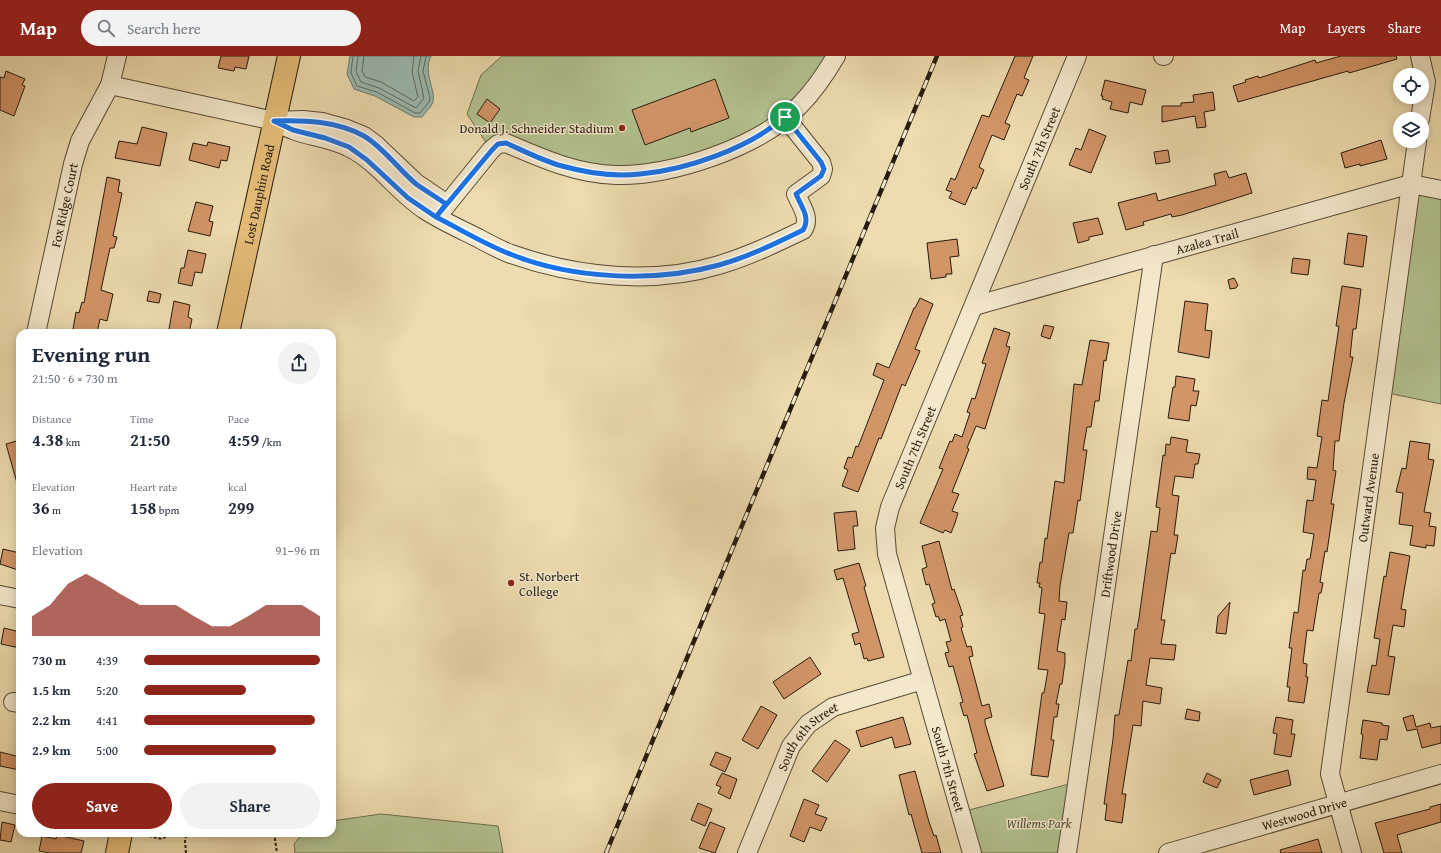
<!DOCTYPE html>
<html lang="en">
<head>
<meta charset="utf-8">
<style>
  body { margin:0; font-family:"Gentium Book Plus",serif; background:#f2f2f3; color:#1f2937; height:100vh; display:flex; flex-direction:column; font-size:15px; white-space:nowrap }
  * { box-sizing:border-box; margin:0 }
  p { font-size:13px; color:#747a83 }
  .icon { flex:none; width:22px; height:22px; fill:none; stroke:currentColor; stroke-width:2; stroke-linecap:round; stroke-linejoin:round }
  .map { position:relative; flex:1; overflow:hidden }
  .sheet { position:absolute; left:16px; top:273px; width:320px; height:508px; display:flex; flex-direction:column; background:#fff; border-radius:12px; box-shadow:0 2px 10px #0003 }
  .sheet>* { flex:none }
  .fabs { position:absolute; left:1393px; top:12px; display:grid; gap:8px }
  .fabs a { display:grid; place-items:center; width:36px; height:36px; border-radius:50%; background:#fff; box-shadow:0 2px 10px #0003; font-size:20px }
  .pin { position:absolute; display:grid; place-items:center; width:34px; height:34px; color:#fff; margin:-17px; border:2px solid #fff; border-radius:50%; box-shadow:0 1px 4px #0007 }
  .round { display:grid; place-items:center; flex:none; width:42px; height:42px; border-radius:21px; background:#f2f2f3 }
  .summary { display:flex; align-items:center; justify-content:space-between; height:68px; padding:0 16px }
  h1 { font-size:22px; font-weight:800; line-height:30px }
  .metrics { display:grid; grid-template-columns:repeat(3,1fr); gap:6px; height:68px; padding:4px 16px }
  .metrics div { display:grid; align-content:center }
  .metrics b { font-size:17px; font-weight:800 }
  .metrics small { font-size:11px; font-weight:400 }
  .metrics p { font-size:11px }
  .chart { height:112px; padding:8px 16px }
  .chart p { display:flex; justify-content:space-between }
  .chart svg { width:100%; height:72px; margin-top:4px; fill:#8f2418; opacity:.7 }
  .cta { display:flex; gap:8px; margin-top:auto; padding:8px 16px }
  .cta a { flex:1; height:46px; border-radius:24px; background:#8f2418; color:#fff; font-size:16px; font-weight:800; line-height:46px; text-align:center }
  .cta a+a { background:#f2f2f3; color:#1f2937 }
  ul { padding:0 16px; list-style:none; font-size:13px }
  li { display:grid; grid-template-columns:64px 48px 1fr; align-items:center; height:30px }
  li i { height:10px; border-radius:5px; background:#8f2418 }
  header { display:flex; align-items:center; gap:24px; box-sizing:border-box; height:56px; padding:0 20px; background:#8f2418; color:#fff }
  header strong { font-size:19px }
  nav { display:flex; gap:22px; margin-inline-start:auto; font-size:14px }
  .search { width:280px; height:36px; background:#f2f2f3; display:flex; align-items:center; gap:10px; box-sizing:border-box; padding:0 14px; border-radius:22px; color:#747a83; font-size:15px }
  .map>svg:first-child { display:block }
</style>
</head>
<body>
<header>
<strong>Map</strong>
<div class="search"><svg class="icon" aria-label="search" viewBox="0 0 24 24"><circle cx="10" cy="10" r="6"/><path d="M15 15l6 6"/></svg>Search here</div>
<nav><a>Map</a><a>Layers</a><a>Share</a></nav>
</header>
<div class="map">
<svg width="1441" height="797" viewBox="0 0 1441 797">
  <rect width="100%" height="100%" fill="#eddcaf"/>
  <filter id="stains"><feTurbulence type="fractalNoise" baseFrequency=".005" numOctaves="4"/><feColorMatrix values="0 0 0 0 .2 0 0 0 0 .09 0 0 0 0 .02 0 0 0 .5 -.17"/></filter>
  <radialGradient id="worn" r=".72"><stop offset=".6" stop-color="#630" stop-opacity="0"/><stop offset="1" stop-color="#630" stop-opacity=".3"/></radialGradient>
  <path fill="#b3c28f" stroke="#6c6e4e" d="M502 0H826L827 14 748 85 631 119 522 94H491L467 58 481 19Z
    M1411 128 1441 134V348L1383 336Z
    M1077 726 1067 797H972L961 756Z
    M381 758 498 770 503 797H295L294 788 303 777H332V765Z"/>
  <path fill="#9abab0" stroke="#6c7a6f" d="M350 0H431C422 17 438 37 432 48 430 52 425 57 422 61H414L375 40 354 33 347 18Z"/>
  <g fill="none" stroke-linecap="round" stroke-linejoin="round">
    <path stroke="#606a5e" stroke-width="1" d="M353 0 351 17 357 30 377 36 415 57H420L429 46 430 42 423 15 426 0
      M358 0 356 16 361 26 379 32 416 52 424 42 418 15 421 0
      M364 0 362 15 365 21 381 26 414 45 418 41 412 16 414 0"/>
  </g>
  <path fill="#d29568" stroke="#261b0d" d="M221 0H249L246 13 235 11 234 15 218 12Z
    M1015 0H1033L1024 22 1029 24 1022 40 1017 38 1005 67 1010 69 1004 84 992 79 979 111 984 114 976 133 973 131 965 149 949 142 952 136 946 134 951 122 955 124 982 59 989 61Z
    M1341 0H1396L1397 3 1349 17 1348 15 1238 46 1233 30 1246 26 1245 24 1258 20 1259 22 1315 4 1316 7Z
    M6 15 25 23 22 29 25 30 14 60 0 54V21L4 22Z
    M715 23 729 62 691 76 690 72 645 89 632 54Z
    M1105 24 1146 34 1142 49 1130 46 1128 57 1110 53 1112 46 1102 43 1103 40H1101Z
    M1213 36 1215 54 1204 56 1206 71 1197 72 1195 60 1162 66V50H1181V47L1194 46 1193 39Z
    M487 43 500 53 490 67 477 58Z
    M142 71 167 77 160 110 115 102 119 85 137 88Z
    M1089 73 1106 80 1091 117 1069 109 1076 92 1081 94Z
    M1381 84 1387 103 1360 110V108L1345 112 1341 97Z
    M208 86 230 91 227 105 221 104 219 112 189 104 193 87 207 90Z
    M1168 94 1170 106 1156 108 1154 96Z
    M1226 115 1229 122 1246 117 1252 137 1182 159 1172 161 1171 158 1143 166 1144 169 1126 174 1118 147 1156 137 1158 145 1216 129 1214 118Z
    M107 121 120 124 118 136 122 137 113 180 117 181 114 192H110L101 234 113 238 107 265 100 263 97 277H88L73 273 76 256 79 257 82 246 84 247Z
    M196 146 213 150 209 165 213 166 210 180 188 175Z
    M1098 162 1103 178 1089 181V184L1078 187 1073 167Z
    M1348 177 1367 180 1363 211 1344 208Z
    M957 183 959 200 950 201 952 218H946V221L931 223 927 187Z
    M188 194 206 198 202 217 195 216 192 230 178 227 181 212H184Z
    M1293 202 1310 204 1308 219 1291 217Z
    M1234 222 1238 229 1236 232 1230 233 1228 224Z
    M1342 230 1361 233 1356 273H1353L1350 301H1353L1344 347 1339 385H1335L1333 414 1336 415 1331 448H1334L1327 496 1325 495 1323 507 1320 526 1323 527 1321 537H1319L1313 575 1307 574 1303 607 1307 608 1306 621H1308L1304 647 1288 645 1290 631H1287L1292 592H1289L1294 556 1298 557 1303 514 1305 515 1307 503H1310L1314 478 1303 476 1307 444 1313 445 1316 424 1307 423 1308 411 1317 412 1322 381 1317 380 1322 344 1328 345 1339 270H1336Z
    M149 235 161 238 159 247 147 245Z
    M920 242 933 248 915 293 920 295 905 330 902 328 881 383 879 382 858 436 842 430 848 414 844 412 848 401 852 402 856 390 858 391 884 324 873 319 877 307 889 312 914 252H915Z
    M174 245 190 249 188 261 192 263 189 277H174L175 275 169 273Z
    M1185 245 1208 248 1205 274 1212 275 1209 302 1178 296Z
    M1044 269 1054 271 1050 283 1041 280Z
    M994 272 1010 277 1006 290 1010 291 985 373 976 370 967 392 969 393 952 436 959 438 952 455 958 457 955 467 951 477 945 474 943 477 920 467 943 413 939 412 950 385 952 386 955 378 962 381 970 357 967 356 972 342 975 343 986 308 982 307Z
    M1090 284 1109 287 1106 305 1104 304 1099 345H1095L1091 371H1087L1083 394H1087L1080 445 1078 444 1073 477H1069L1060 530 1059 545 1067 546 1065 564 1062 563 1057 595 1065 597V606L1062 628H1060L1056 648H1059L1057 661H1054L1051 684H1054L1048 721 1031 719 1042 637H1044L1048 614 1038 613 1045 558 1039 557 1042 532 1039 531 1040 527H1037L1040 506 1042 507 1045 482 1047 483 1055 425 1064 427 1074 328 1082 329Z
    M1176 320 1195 323 1193 335H1199L1196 350 1191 349 1189 365 1168 362 1173 331H1175Z
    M1171 381 1188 384 1186 396 1200 398 1198 408H1195L1193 422 1175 420 1172 439 1179 440 1174 479H1178L1175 498 1171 497 1161 564H1165L1161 588 1176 589 1174 604 1150 602 1146 629 1162 632 1160 648 1143 645 1141 670 1133 669 1122 738H1126L1122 767 1105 764 1107 748H1104L1113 683 1115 659H1119L1128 604 1131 605 1135 573H1137L1139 562 1151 475 1157 476 1160 452 1156 451 1163 399 1165 400 1166 388 1170 389Z
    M20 384V427H17L6 388Z
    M1410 385 1430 388 1428 403 1434 404 1424 456 1431 457 1429 470 1436 471 1434 490 1426 489V492L1410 489 1413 470 1399 468 1403 437 1396 436 1402 412 1406 413Z
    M856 455 858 470H853L855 493 838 495 834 457Z
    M939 485 952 534 954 533 963 559 960 560 963 571 961 572 967 591 971 590 973 600 969 601 982 650 989 648 992 661 985 663V667L1004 730 987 735 974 698 977 697 967 659 964 660 960 647 963 646 953 610 949 611 945 597 949 596 946 586 951 585 945 563 940 565 938 560 936 561 932 548 935 547 929 528 926 529 922 513 927 511 922 490Z
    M3 493 20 497 18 514 0 508Z
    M1390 496 1410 500 1401 553 1406 554 1404 571 1393 569 1388 600 1395 601 1389 639 1367 636 1372 609 1376 610 1380 583 1374 582 1384 520 1386 521Z
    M859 507 866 530 864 531 884 601 868 605 867 602 864 603 860 587 855 589 852 578 859 576 843 522 837 524 834 514Z
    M1230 546 1226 578 1216 577 1218 560Z
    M4 572 20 576V592L1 588Z
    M810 601 821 618 784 643 773 626Z
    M761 650 777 659 758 693 742 684Z
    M1187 653 1200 656 1199 665 1185 663Z
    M1413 659 1416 671 1430 667 1431 672 1441 670V687L1422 692 1417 673 1407 675 1403 662Z
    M903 661 911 688 895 692 892 681 861 691 856 675Z
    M1276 661 1293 664 1291 678H1295L1291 701 1274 698 1277 678 1273 677Z
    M1363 664 1382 667V669L1389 670 1387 684 1380 683 1377 704 1360 702 1363 679 1361 678Z
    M835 684 850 694 827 726 812 715Z
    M0 696 20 701V714L0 710Z
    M716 696 731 702 725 716 710 709Z
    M1288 714 1291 729 1254 739 1250 724Z
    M915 715 929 766 934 780 936 779 941 797H922L911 758 909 759 899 719Z
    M722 717 737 723 730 743 718 737 721 731 716 729Z
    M1207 717 1221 724 1217 732 1203 726Z
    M804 743 819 749 815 758 827 762 821 775 810 771 804 786 790 780Z
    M698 747 712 753 705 770 691 764Z
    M1441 748V766L1397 779 1402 797H1384L1375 767 1430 753V751Z
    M2 766 15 769 11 786 0 784Z
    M710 766 725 772 715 797 699 792Z
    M57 779 84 785 81 797H50L39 795 42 780 56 783Z
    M1318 783 1322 797H1281L1280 794Z"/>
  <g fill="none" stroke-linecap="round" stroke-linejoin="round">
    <g stroke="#584b36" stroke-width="20">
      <g id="minor">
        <path d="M1163 0H1164"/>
        <path d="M110 29 117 0"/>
        <path d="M1420 63 1426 26 1420 0"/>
        <path d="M274 65C280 68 287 72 293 74 311 81 330 82 348 91 378 105 397 136 425 154 442 165 460 173 478 182 489 188 500 194 511 198 576 221 653 229 719 209 749 200 776 187 803 174 811 162 801 150 796 138L821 120 823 113 821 106 785 61"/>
        <path d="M440 157 491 94 498 88 506 87C541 102 576 118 616 119 671 121 762 90 800 49 814 35 826 17 836 0"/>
        <path id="s1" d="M974 250 1411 128 1441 134"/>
        <path id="s2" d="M36 277 73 108 80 85 110 29 274 65 303 64 322 66 347 73 364 80 376 89 416 127 447 148"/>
        <path d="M0 539 20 543"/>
        <path d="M13 646 20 647"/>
        <path d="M0 745 20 749"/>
        <path id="s3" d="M747 797 791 690 808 668 833 651 923 624"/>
        <path id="s4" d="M972 797 887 498 885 472 890 451 1077 0"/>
        <path id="s5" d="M1067 797 1154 199"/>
        <path id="s6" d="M1168 797 1441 718"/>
        <path id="s7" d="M1352 797 1330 718 1417 85"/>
      </g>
    </g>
    <g stroke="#261b0d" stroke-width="24">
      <g id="major">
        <path id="s8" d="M228 277 289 0"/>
        <path d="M117 797 121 777"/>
      </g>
    </g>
    <path stroke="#261b0d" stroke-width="2" stroke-dasharray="3 2" stroke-linecap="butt" d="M332 756H337
      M274 777 277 797
      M139 778 162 783 172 777
      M186 797 185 785 187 777"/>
    <use href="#minor" stroke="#f3e8cb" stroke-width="18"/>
    <use href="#major" stroke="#e6be78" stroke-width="22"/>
    <g stroke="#261b0d" stroke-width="4.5">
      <path id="rail" d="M606 797 937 0"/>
    </g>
    <use href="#rail" stroke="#f3e8cb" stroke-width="3" stroke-dasharray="9" stroke-linecap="butt"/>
  </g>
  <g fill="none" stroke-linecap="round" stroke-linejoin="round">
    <g stroke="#fff" stroke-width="8">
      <path id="route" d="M785 61C749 92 687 114 640 118 614 121 587 117 562 110 543 105 524 95 506 87L498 88 492 94 436 161 408 142 367 104 349 91 325 82 293 74 274 65C305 64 337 65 364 80 384 92 398 113 416 128 426 135 436 141 446 148L436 161C460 173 484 188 510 198 571 223 655 227 719 209 748 201 776 187 803 174 811 162 801 150 796 138L821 120 824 113 821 106 785 61"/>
    </g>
    <use href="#route" stroke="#1a73e8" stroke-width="5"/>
  </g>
  <g fill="#8f2418" stroke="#f3e8cb" stroke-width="1.5">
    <circle cx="622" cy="72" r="4"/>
    <circle cx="511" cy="527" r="4"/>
  </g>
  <g text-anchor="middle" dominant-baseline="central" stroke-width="3" stroke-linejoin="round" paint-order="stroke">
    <g font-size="13" fill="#261b0d" stroke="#f3e8cb" text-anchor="end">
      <text x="614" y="72">Donald J. Schneider Stadium</text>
      <text x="519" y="520" text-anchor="start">St. Norbert<tspan x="519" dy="15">College</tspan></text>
    </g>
    <g font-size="13" fill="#261b0d" stroke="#f3e8cb">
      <text stroke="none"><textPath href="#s4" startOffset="747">South 7th Street</textPath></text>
      <text stroke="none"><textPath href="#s8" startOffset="142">Lost Dauphin Road</textPath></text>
      <text stroke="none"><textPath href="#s2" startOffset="131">Fox Ridge Court</textPath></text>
      <text stroke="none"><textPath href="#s1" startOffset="242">Azalea Trail</textPath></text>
      <text stroke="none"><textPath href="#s4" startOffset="423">South 7th Street</textPath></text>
      <text stroke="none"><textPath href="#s7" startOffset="361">Outward Avenue</textPath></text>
      <text stroke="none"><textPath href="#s5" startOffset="302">Driftwood Drive</textPath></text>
      <text stroke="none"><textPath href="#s3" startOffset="134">South 6th Street</textPath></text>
      <text transform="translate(948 713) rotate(74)">South 7th Street</text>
      <text stroke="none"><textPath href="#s6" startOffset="142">Westwood Drive</textPath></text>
    </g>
    <g font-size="13" font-style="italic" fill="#504d34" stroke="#f3e8cb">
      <text x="1039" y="767">Willems Park</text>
    </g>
  </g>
  <rect width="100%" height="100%" filter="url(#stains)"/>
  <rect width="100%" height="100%" fill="url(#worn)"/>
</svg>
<div class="fabs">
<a><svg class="icon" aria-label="locate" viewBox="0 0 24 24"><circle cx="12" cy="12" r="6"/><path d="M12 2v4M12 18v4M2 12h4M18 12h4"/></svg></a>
<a><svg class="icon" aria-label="layers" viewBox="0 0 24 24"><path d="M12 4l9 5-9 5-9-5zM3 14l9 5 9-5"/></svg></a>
</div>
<div class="pin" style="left:785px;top:61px;background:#1e9e55"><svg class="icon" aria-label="arrive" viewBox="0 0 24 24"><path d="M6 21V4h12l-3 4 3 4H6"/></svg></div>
<section class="sheet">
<div class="summary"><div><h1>Evening run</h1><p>21:50 · 6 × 730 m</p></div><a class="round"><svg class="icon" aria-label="share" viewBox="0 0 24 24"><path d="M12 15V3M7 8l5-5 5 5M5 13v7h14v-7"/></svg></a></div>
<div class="metrics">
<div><p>Distance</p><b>4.38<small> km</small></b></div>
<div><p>Time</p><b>21:50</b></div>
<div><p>Pace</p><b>4:59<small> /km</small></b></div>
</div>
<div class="metrics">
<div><p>Elevation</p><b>36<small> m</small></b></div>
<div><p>Heart rate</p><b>158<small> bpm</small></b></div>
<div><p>kcal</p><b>299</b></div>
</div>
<div class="chart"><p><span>Elevation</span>91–96 m</p>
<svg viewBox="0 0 160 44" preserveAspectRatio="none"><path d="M0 44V32L10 25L20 12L30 6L40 12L50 19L60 25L70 25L80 25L90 32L100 38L110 38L120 32L130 25L140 25L150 25L160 32V44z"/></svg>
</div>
<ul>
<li><b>730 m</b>4:39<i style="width:100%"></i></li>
<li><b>1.5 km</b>5:20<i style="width:58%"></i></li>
<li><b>2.2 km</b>4:41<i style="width:97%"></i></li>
<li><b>2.9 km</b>5:00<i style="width:75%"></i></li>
</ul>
<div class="cta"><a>Save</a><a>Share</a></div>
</section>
</div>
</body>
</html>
